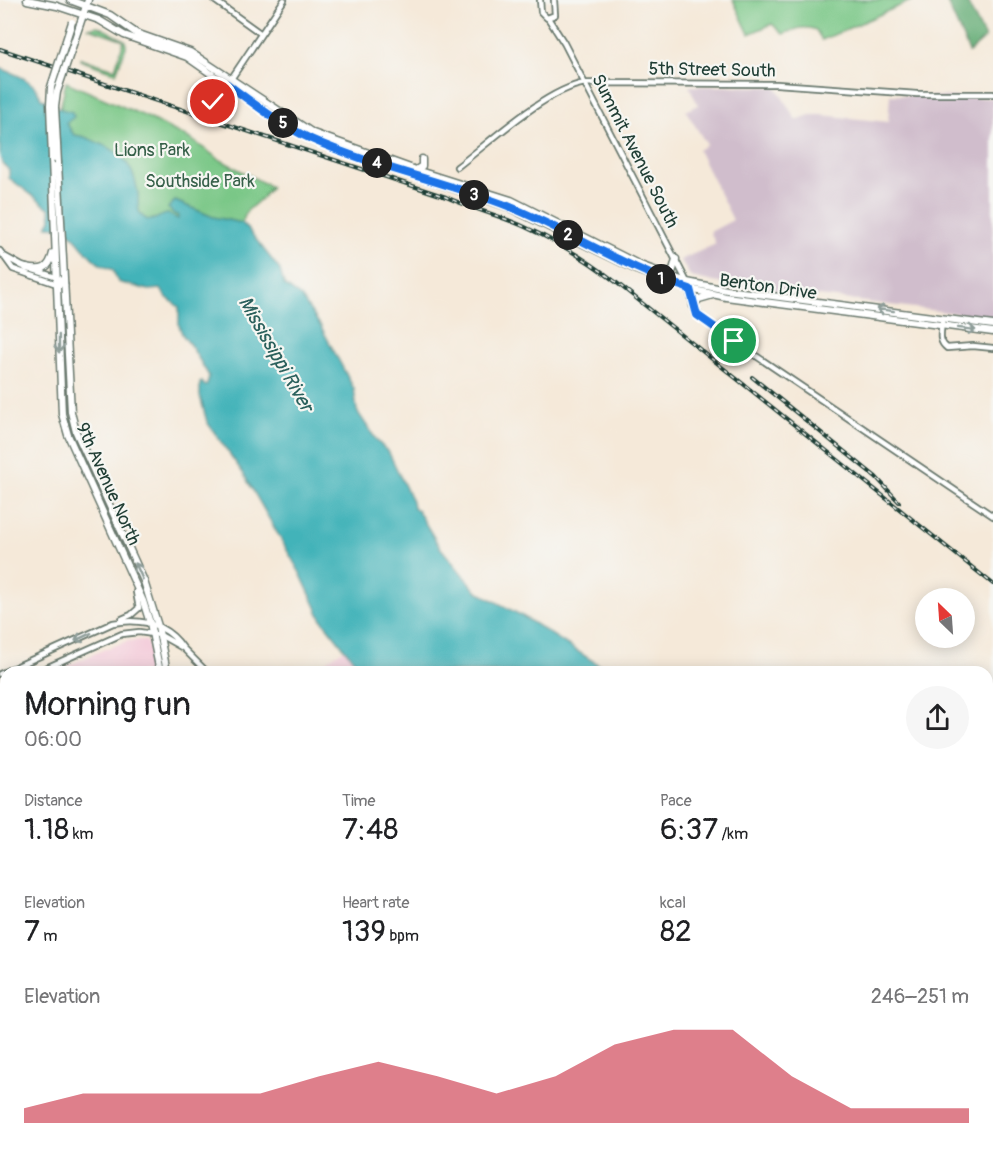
<!DOCTYPE html>
<html lang="en">
<head>
<meta charset="utf-8">
<style>
  body { margin:0; font-family:Pangolin,sans-serif; background:#f6f6f6; color:#202124; height:100vh; display:flex; flex-direction:column; font-size:22px; white-space:nowrap }
  * { box-sizing:border-box; margin:0 }
  p { font-size:20px; color:#757577 }
  .icon { flex:none; width:33px; height:33px; fill:none; stroke:currentColor; stroke-width:2; stroke-linecap:round; stroke-linejoin:round }
  .map { position:relative; flex:1; overflow:hidden }
  .sheet { position:absolute; left:0px; top:666px; width:993px; height:486px; display:flex; flex-direction:column; background:#fff; border-radius:18px 18px 0 0; box-shadow:0 3px 15px #0003 }
  .sheet>* { flex:none }
  .needle { width:39px; rotate:335deg }
  .controls { position:absolute; left:915px; top:588px; display:grid; gap:12px }
  .controls a { display:grid; place-items:center; width:60px; height:60px; border-radius:50%; background:#fff; box-shadow:0 3px 15px #0003; font-size:30px }
  .pin { position:absolute; display:grid; place-items:center; width:51px; height:51px; color:#fff; margin:-26px; border:3px solid #fff; border-radius:50%; box-shadow:0 2px 6px #0007 }
  .km { position:absolute; width:30px; height:30px; margin:-15px; border-radius:50%; background:#222; color:#fff; font-size:16px; line-height:30px; text-align:center }
  .round { display:grid; place-items:center; flex:none; width:63px; height:63px; border-radius:32px; background:#f6f6f6 }
  .headline { display:flex; align-items:center; justify-content:space-between; height:102px; padding:0 24px }
  h1 { font-size:33px; font-weight:600; line-height:45px }
  .stats { display:grid; grid-template-columns:repeat(3,1fr); gap:9px; height:102px; padding:6px 24px }
  .stats div { display:grid; align-content:center }
  .stats b { font-size:30px; font-weight:600 }
  .stats small { font-size:16px; font-weight:400 }
  .stats p { font-size:16px }
  .chart { height:168px; padding:12px 24px }
  .chart p { display:flex; justify-content:space-between }
  .chart svg { width:100%; height:108px; margin-top:6px; fill:#d1495b; opacity:.7 }
  .map>svg:first-child { display:block }
</style>
</head>
<body>
<div class="map">
<svg width="993" height="1152" viewBox="0 0 993 1152">
  <rect width="100%" height="100%" fill="#f6f6f2"/>
  <filter id="ink" filterUnits="userSpaceOnUse"><feTurbulence type="fractalNoise" baseFrequency=".0167" numOctaves="2"/><feDisplacementMap in="SourceGraphic" scale="12" xChannelSelector="R" yChannelSelector="G"/><feConvolveMatrix kernelMatrix="1 2 1 2 8 2 1 2 1" color-interpolation-filters="sRGB"/></filter>
  <filter id="wash" filterUnits="userSpaceOnUse"><feTurbulence type="fractalNoise" baseFrequency=".008" numOctaves="4" result="noise"/><feDisplacementMap in="SourceGraphic" scale="24" xChannelSelector="R" yChannelSelector="G"/><feGaussianBlur stdDeviation="1.35" result="paint"/><feColorMatrix in="noise" values="0 0 0 0 0 0 0 0 0 0 0 0 0 0 0 0 0 1.4 0 .05"/><feComposite in="paint" operator="in"/></filter>
  <g filter="url(#wash)">
    <rect width="100%" height="100%" fill="#f5e9d9"/>
    <path fill="#f4cfdc" d="M140 640H145L148 644 154 672H54L105 649 128 641Z
      M346 648 363 672H310Z
      M6 694V824L0 812V696Z
      M6 863V913L0 916V866Z"/>
    <path fill="#d0bdcc" d="M689 86 776 87 796 120 810 115H821L888 122 890 95 993 98V318L718 283 691 277 680 260 716 244 710 232 733 220 698 150 707 145 686 111 698 105Z"/>
    <path fill="#7ac787" stroke="#4c825e" stroke-width="1.5" d="M733 0H913L822 40 816 30C803 25 796 29 783 34L772 24 749 34Z
      M98 26 126 41V47L116 73 80 60V58L115 69 124 40 89 28Z
      M66 82 149 118 192 140 219 159 271 187 263 197 247 211 242 223 213 217 175 201 169 207 174 214 178 215 180 218 178 219 168 214C161 215 154 222 146 219 135 213 139 203 138 193 134 173 124 154 105 146 93 141 87 136 74 135L66 123 72 112 60 109Z"/>
    <path fill="#63ac74" stroke="#417454" stroke-width="1.5" d="M946 0H966L985 38 969 52Z"/>
    <path fill="#43b3b9" stroke="#317876" stroke-width="1.5" d="M0 68C17 75 35 80 41 98L57 108 72 112 74 117 66 123 74 135C87 136 93 141 105 146 125 154 135 172 138 194 139 203 135 213 146 219 154 223 161 214 168 214L178 219V215L174 214 168 208 175 201 213 217 242 223 248 229 280 270 284 285 301 297 320 325 354 389 357 411 377 441 389 453 412 501 413 507 418 511 439 546 476 591 524 617 602 667 615 672H363L322 620 300 573 243 473 207 422 200 396V383L202 382 205 386 207 385 209 376 193 349 182 334 179 325V307L165 296 161 289 149 290 118 282 113 270C109 268 104 267 100 264 80 251 75 225 47 226L51 219 50 209 9 178V170L2 163 0 155Z
      M987 1116 993 1119V1152H845L835 1146H987Z"/>
  </g>
  <g filter="url(#ink)">
    <g fill="none" stroke-linecap="round" stroke-linejoin="round">
      <g stroke="#6a796e" stroke-width="8">
        <path id="minor" d="M214 0 260 33
          M540 0 541 12 547 18 555 15 554 0
          M548 18 564 43 687 282 693 306 703 320 993 516
          M213 102 217 100 284 0
          M457 167C490 142 545 90 585 83L777 84 917 94H993
          M0 251 13 269 60 285
          M4 256 22 266 58 278 65 285
          M942 322C941 333 938 341 947 348L973 346 993 348
          M122 619 131 615 139 608 136 592
          M37 672 122 634 139 632 160 635 183 648 207 672
          M0 674 113 623C141 618 166 623 183 648
          M0 689 6 686
          M987 821 993 825
          M0 922 6 920
          M730 1146 739 1152
          M822 1146 831 1152
          M0 1150 8 1146
          M455 1152 459 1146
          M683 1152 687 1146"/>
      </g>
      <g stroke="#6a796e" stroke-width="9">
        <path id="major" d="M27 0 57 6 99 20 124 35 187 57 272 116 310 138 342 151 508 207 639 271 690 289 726 297 993 332
          M70 0 110 15 136 33 190 52 313 133 416 170 511 200 640 265 687 282 727 290 993 325
          M80 24 88 0
          M52 159 62 414 68 435 143 601 150 623 160 672
          M58 163 71 412 76 432 144 581 158 626 167 672
          M416 170 422 166V159
          M26 268C42 271 49 270 53 253
          M665 273 673 270 676 259
          M693 306 699 299 713 295
          M439 1146 448 1152"/>
      </g>
      <use href="#minor" stroke="#fff" stroke-width="4.5"/>
      <use href="#major" stroke="#fff" stroke-width="6"/>
      <g stroke="#1f3d34" stroke-width="4">
        <path id="rail" d="M0 49 446 197C472 209 499 215 525 227 558 242 589 261 617 283L993 584
          M752 377 876 477 899 502"/>
      </g>
      <use href="#rail" stroke="#f6f6f2" stroke-width="1.5" stroke-dasharray="4.5" stroke-linecap="butt"/>
      <g stroke="#6a796e" stroke-width="9" stroke-linecap="butt">
        <path id="major-bridge" d="M52 159 50 105 51 87 72 22
          M58 163 55 107 57 92 80 24"/>
      </g>
      <use href="#major-bridge" stroke="#fff" stroke-width="6"/>
    </g>
    <defs><path id="oneway-shaft" d="M-6 0H5M1.5-3L5.5 0L1.5 3" fill="none" stroke-width="1.6" stroke-linecap="round" stroke-linejoin="round" transform="scale(1.5)"/></defs>
    <g stroke="#8f9e9a">
      <use href="#oneway-shaft" transform="translate(885 310) rotate(-173)"/>
      <use href="#oneway-shaft" transform="translate(967 329) rotate(7)"/>
      <use href="#oneway-shaft" transform="translate(59 344) rotate(89)"/>
      <use href="#oneway-shaft" transform="translate(139 571) rotate(-114)"/>
      <use href="#oneway-shaft" transform="translate(83 637) rotate(155)"/>
    </g>
  </g>
  <g fill="none" stroke-linecap="round" stroke-linejoin="round" filter="url(#ink)">
    <g stroke="#fff" stroke-width="12">
      <path id="route" d="M213 102 227 84C253 103 281 125 311 139 374 167 443 181 508 206 570 231 625 268 690 289L697 315 734 341"/>
    </g>
    <use href="#route" stroke="#1a73e8" stroke-width="8"/>
  </g>
  <g text-anchor="middle" dominant-baseline="central" stroke-width="4.5" stroke-linejoin="round" paint-order="stroke">
    <g font-size="18" fill="#1f3d34" stroke="#f6f6f2">
      <text transform="translate(712 70) rotate(1)">5th Street South</text>
      <text transform="translate(635 151) rotate(63)">Summit Avenue South</text>
      <text transform="translate(768 287) rotate(8)">Benton Drive</text>
      <text transform="translate(108 484) rotate(66)">9th Avenue North</text>
    </g>
    <g font-size="18" fill="#366049" stroke="#f6f6f2">
      <text x="152" y="150">Lions Park</text>
      <text x="200" y="181">Southside Park</text>
    </g>
    <g font-size="20" font-style="italic" fill="#2a605c" stroke="#f6f6f2">
      <text transform="translate(276 354) rotate(60)">Mississippi River</text>
    </g>
  </g>
</svg>
<div class="controls">
<a><svg class="needle" viewBox="-14 -14 28 28"><path d="M0-13l5 13h-10z" fill="#e53935"/><path d="M0 13l5-13h-10z" fill="#757577"/></svg></a>
</div>
<div class="pin" style="left:734px;top:341px;background:#1e9e55"><svg class="icon" aria-label="arrive" viewBox="0 0 24 24"><path d="M6 21V4h12l-3 4 3 4H6"/></svg></div>
<div class="pin" style="left:213px;top:102px;background:#d93025"><svg class="icon" aria-label="check" viewBox="0 0 24 24"><path d="M5 12l5 5 9-10"/></svg></div>
<b class="km" style="left:661px;top:279px">1</b>
<b class="km" style="left:568px;top:235px">2</b>
<b class="km" style="left:474px;top:195px">3</b>
<b class="km" style="left:377px;top:163px">4</b>
<b class="km" style="left:283px;top:123px">5</b>
<section class="sheet">
<div class="headline"><div><h1>Morning run</h1><p>06:00</p></div><a class="round"><svg class="icon" aria-label="share" viewBox="0 0 24 24"><path d="M12 15V3M7 8l5-5 5 5M5 13v7h14v-7"/></svg></a></div>
<div class="stats">
<div><p>Distance</p><b>1.18<small> km</small></b></div>
<div><p>Time</p><b>7:48</b></div>
<div><p>Pace</p><b>6:37<small> /km</small></b></div>
</div>
<div class="stats">
<div><p>Elevation</p><b>7<small> m</small></b></div>
<div><p>Heart rate</p><b>139<small> bpm</small></b></div>
<div><p>kcal</p><b>82</b></div>
</div>
<div class="chart"><p><span>Elevation</span>246–251 m</p>
<svg viewBox="0 0 160 44" preserveAspectRatio="none"><path d="M0 44V38L10 32L20 32L30 32L40 32L50 25L60 19L70 25L80 32L90 25L100 12L110 6L120 6L130 25L140 38L150 38L160 38V44z"/></svg>
</div>
</section>
</div>
</body>
</html>
